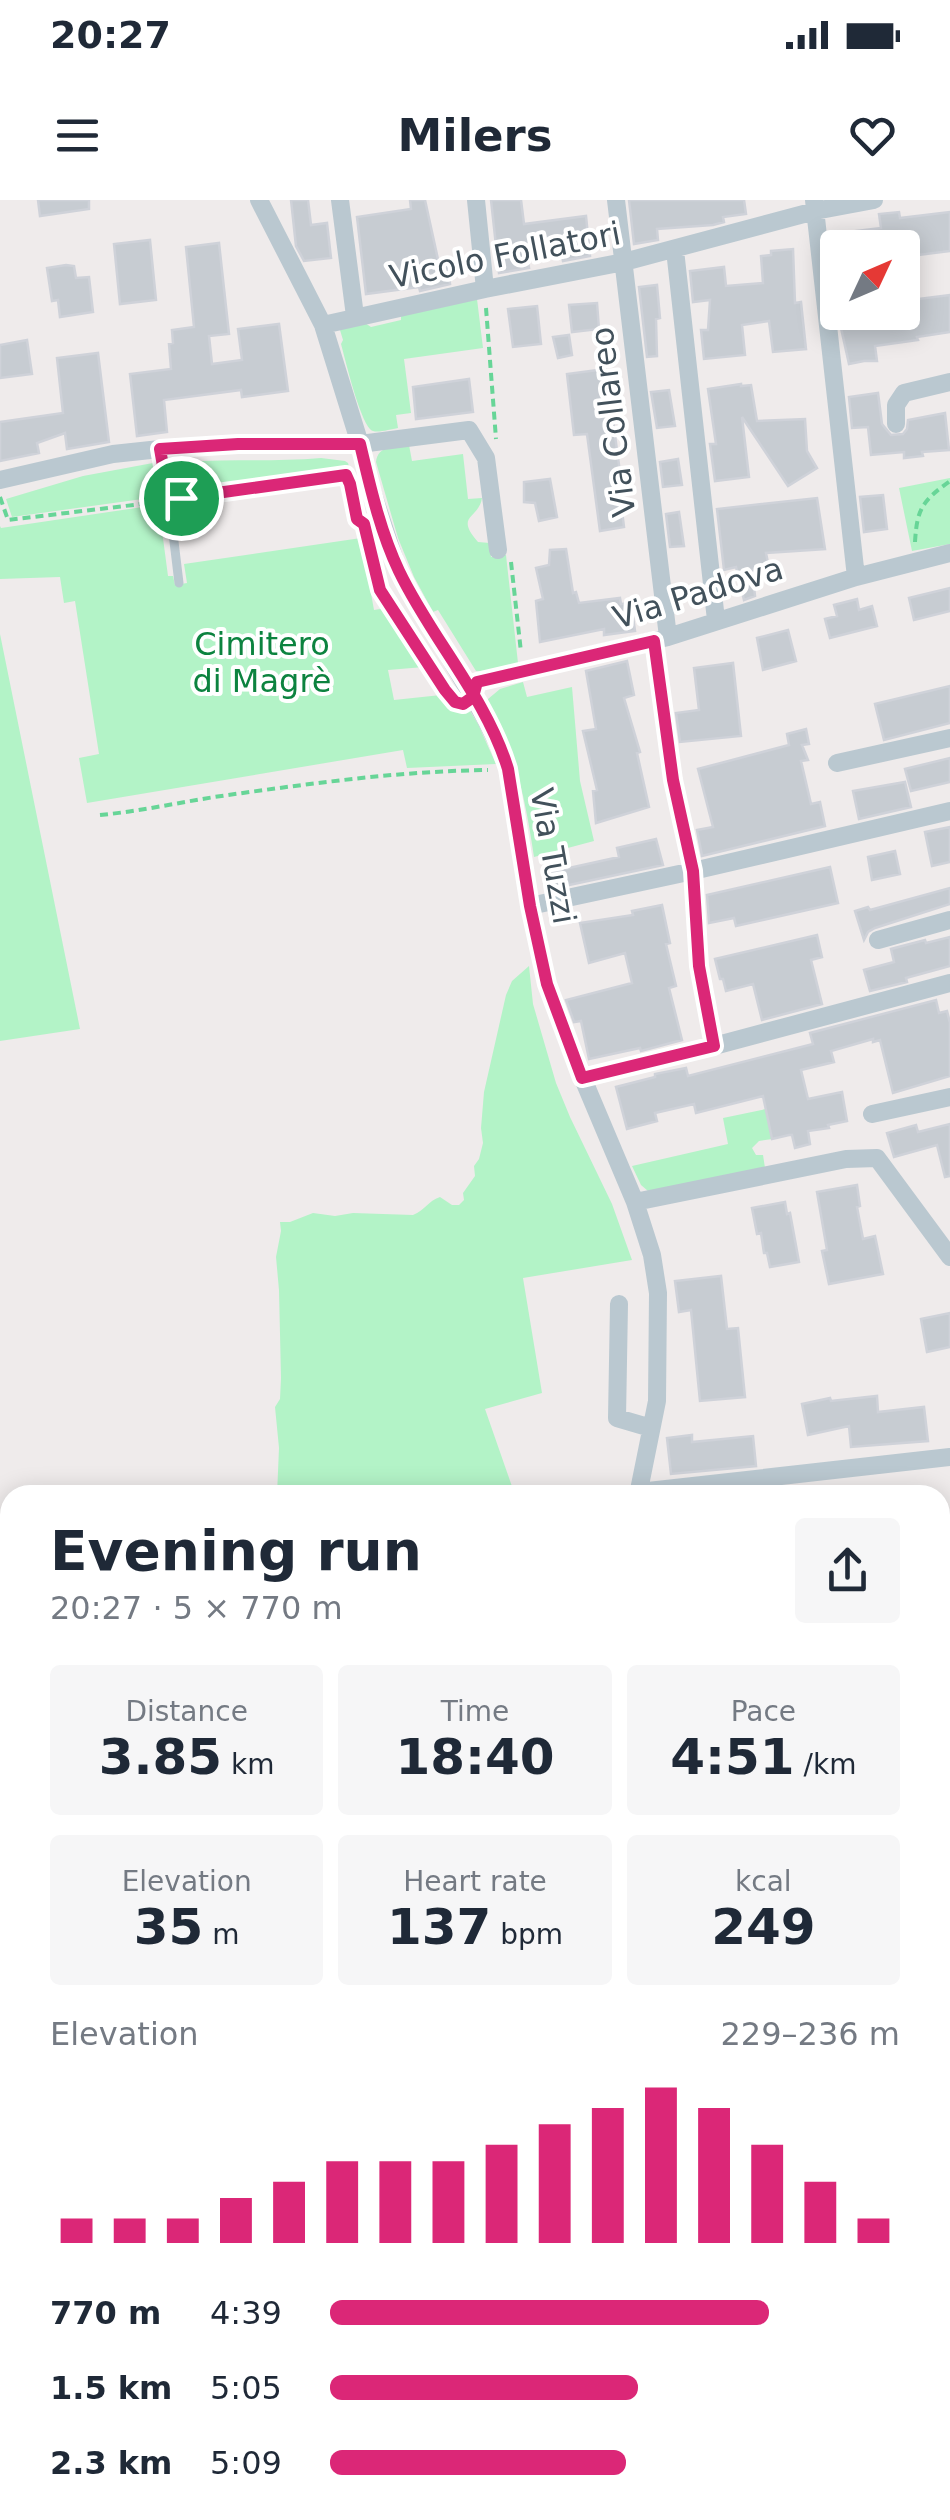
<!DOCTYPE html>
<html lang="en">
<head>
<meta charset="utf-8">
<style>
  body { margin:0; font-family:"DejaVu Sans",sans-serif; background:#f6f6f7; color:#1f2937; height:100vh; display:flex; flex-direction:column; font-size:38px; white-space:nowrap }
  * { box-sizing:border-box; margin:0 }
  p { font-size:32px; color:#747a83 }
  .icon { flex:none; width:55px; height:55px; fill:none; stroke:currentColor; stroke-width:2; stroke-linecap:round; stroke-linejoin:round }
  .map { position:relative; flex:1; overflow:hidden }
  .panel { position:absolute; left:0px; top:1285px; width:950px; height:1035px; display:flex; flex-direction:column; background:#fff; border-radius:30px 30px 0 0; box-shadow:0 5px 25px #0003 }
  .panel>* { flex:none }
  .needle { width:65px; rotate:46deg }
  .fabs { position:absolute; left:820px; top:30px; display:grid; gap:20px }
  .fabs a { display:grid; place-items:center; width:100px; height:100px; border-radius:10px; background:#fff; box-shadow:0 5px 25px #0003; font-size:50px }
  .pin { position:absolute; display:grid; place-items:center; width:85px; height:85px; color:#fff; margin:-42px; border:5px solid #fff; border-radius:50%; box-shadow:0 2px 10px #0007 }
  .round { display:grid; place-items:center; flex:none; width:105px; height:105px; border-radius:10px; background:#f6f6f7 }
  .headline { display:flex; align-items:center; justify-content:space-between; height:170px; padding:0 50px }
  h1 { font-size:55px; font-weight:800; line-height:75px }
  .metrics { display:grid; grid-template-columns:repeat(3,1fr); gap:15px; height:170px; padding:10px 50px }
  .metrics div { display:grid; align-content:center; border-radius:10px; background:#f6f6f7; text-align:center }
  .metrics b { font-size:50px; font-weight:800 }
  .metrics small { font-size:28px; font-weight:400 }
  .metrics p { font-size:28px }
  .chart { height:280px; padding:20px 50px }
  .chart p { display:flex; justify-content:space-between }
  .chart svg { width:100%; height:180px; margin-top:10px; stroke:#db2777; stroke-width:6 }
  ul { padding:0 50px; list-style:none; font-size:32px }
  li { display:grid; grid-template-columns:160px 120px 1fr; align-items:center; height:75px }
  li i { height:25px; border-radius:12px; background:#db2777 }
  .status { display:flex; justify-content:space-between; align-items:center; height:70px; padding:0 50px; background:#fff; direction:ltr }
  .status svg { height:28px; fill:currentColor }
  header { display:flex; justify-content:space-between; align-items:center; height:130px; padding:0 50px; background:#fff; font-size:45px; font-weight:800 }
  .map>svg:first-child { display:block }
</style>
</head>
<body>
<div class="status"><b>20:27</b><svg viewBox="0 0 49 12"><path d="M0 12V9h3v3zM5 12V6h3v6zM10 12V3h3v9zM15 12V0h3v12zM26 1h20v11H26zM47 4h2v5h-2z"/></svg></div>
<header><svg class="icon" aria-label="menu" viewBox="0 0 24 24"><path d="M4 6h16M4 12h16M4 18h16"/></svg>Milers<svg class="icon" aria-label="heart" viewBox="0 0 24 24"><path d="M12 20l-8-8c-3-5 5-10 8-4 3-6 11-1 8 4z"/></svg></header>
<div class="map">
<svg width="950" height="2320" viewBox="0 0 950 2320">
  <rect width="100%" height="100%" fill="#efebeb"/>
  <path fill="#b3f3c7" d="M477 99 483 148 404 159 411 213 396 215 398 228C391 229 379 233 373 231 361 227 345 158 341 144L343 140 340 130 344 126 362 121 371 127 401 120V113Z
    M409 245 412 261 463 254 468 299 482 298C479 319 454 315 478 342L490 343 491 357 506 355 518 463 483 472 476 471 438 410 433 412 414 377 398 338 376 262C378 245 394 247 409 245Z
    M321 258 345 261 348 263 352 277 344 271 185 294 178 266 184 262C230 259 276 262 321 258Z
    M153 263 157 297 12 317 6 299 83 276Z
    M950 278V344L912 351 899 288Z
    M156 305 159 308 168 376H173L175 385 187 383 184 364 361 338 374 410 386 408 424 467 388 470 394 500 441 495 456 510 467 506 478 524 496 564 407 568 403 550 87 603 79 558 99 554 75 401 64 403 60 377 0 379V326L1 328Z
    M0 434 80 829 0 841Z
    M523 482 527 497 572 487 580 581 594 641 534 657C526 602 516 552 488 504V499L500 489Z
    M529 766 533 804 556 883 570 917 612 1004 632 1060 523 1078 542 1193 485 1209 515 1295H277L279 1248 275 1207 280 1199 281 1178 279 1090 276 1057 281 1031 280 1022H290L313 1013 335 1016 353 1013 413 1015C425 1010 428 1001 440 997L452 1005H459L464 1000 463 993 475 976 474 966 479 959 483 943 481 928 484 892 506 795 512 781Z
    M785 905 769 922 772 939 759 941 752 948 756 955H763L765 968 648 991 641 985 632 966 728 944 723 918Z
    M950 1718V1884L940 1885V1720Z"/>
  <path fill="#c7ccd2" stroke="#cfd2d9" stroke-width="2.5" d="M38 0H89V9L40 16Z
    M291 0H308L311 25 327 23 331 58 304 61 296 46Z
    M410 0H425L439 64 447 62 450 84 420 91 419 87 366 94 357 17 411 9Z
    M491 0H521L524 24 586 16 590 56 563 61 562 56 528 61 529 68 499 73Z
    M629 0H744L746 14 723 17 724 22 713 25 657 29 658 40 634 44Z
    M899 12 900 18 950 12V51L902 57V48H833L831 34 881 28 879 14Z
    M150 40 156 100 120 104 114 44Z
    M219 43 229 134 209 136 212 164 242 160 238 129 279 124 288 191 242 197 241 190 164 200 167 232 137 236 130 174 171 169 169 144 173 143 172 130 194 127 186 47Z
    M793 49 795 103 801 102 806 149 773 152 769 121 742 125 745 155 704 159 701 130H708L710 100 693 102 690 71 724 67 726 86 763 83 761 56 771 55V51Z
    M66 65 74 66 76 78 89 77 93 112 60 117 58 100 52 101 47 68Z
    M657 85 660 118 656 119 657 156 647 157 639 87Z
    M950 95V132L917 137 918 140 875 146 877 161H864L849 164 841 128H844L842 117 902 112V101Z
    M597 103 599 129 572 132 569 105Z
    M537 106 541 144 513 147 508 109Z
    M569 135 572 155 558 158 553 137Z
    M27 140 32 174 0 178V145Z
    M98 153 109 242 67 249 65 233 37 243 39 253 0 261V222L63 213 57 158Z
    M606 169 622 287H619L624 327 600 331 587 234 574 235 567 174Z
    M469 179 473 212 416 219 413 187Z
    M741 184V186L751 185 757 221 805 219 807 251 817 268 788 286 742 217 749 277 715 281 710 244H716L708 189Z
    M669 190 675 226 657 228 651 192Z
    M878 193 882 224 891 235 903 234 907 229 908 220 945 213 949 250 922 252 923 256 904 258V252L871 255 868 227 852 228 849 197Z
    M678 259 682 285 663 287 660 262Z
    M550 279 557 317 539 321 535 303 524 302V282Z
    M883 295 887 329 864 332 860 297Z
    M817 298 825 349 766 353 769 368 752 370 755 396 744 400 736 367 724 370 717 309Z
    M679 312 684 346 670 347 666 314Z
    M566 349 573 393 576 392 579 403 620 398 621 404 631 403 635 431 604 435V429L540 442 536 401 543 399 536 368 549 365 550 350Z
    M950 388V411L914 420 909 398Z
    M857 399 859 410 872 406 877 426 830 438 825 419 837 416 834 405Z
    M788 430 796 461 763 470 757 438Z
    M627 461 634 495 624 498 640 552 637 553 649 607 596 623 593 591 597 590 583 531 596 529 586 471Z
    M733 463 741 536 680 542 676 513 699 510 694 468Z
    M950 486V523L884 540 875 504Z
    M806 529 809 544 802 545 808 560 801 561 811 604 820 602 825 626 702 656 697 630 713 627 698 569 789 545 787 534Z
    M950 558V582L911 591 905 569Z
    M905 582 911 607 859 619 853 591Z
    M950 627V662L932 666 925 632Z
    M656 639 663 665 555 688 551 672 619 657 617 648Z
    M895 651 900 674 872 680 868 657Z
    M830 667 838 703 736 726 734 718 709 723 707 695Z
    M950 688V704L875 728 868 732 864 740 855 711 868 707 870 710Z
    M662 705 670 743 666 744 676 786 669 788 682 840 641 851 640 848 589 859 581 821 574 822 566 800 632 783 625 753 589 763 580 723 633 715 632 711Z
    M817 735 822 757 811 760 822 804 762 820 753 784 726 791 723 779H720L715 759Z
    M950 737V766L906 778 907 782 870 791 864 770 894 762 891 749 925 740 926 743Z
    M936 800 939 813 947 811 950 823V876L893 893 880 840 873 842V839L831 851 834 862 801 870 808 899 842 892 847 921 828 925 829 928 808 931 810 944 795 948 792 935H789L772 939 763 896 696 913 694 904 655 913 657 921 627 929 616 887 655 877V874L686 868 688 876 813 844 810 833Z
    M950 924V976L945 977 937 945 894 957 887 933 916 925 918 932Z
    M857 985 860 1006 857 1007 863 1039 875 1036 883 1074 829 1084 822 1051 827 1050 817 992Z
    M785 1002 787 1014 790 1013 799 1062 770 1067 767 1053H764L761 1033 757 1034 752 1008Z
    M721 1076 727 1129 738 1128 745 1197 700 1201 691 1110 679 1112 675 1081Z
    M950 1113V1147L927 1152 921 1119Z
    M877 1196 878 1212 924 1207 928 1241 851 1247 849 1226 808 1235 802 1204 830 1198 831 1201Z
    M692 1235V1242L753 1236 756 1266 671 1274 667 1238Z"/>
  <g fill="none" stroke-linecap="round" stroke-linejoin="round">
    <path stroke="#67d597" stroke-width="4" stroke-dasharray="8 5" stroke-linecap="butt" d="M486 108 496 239
      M0 297 8 320 158 302
      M182 298 346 275C354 292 350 312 364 325
      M915 342C917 309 922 301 950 281
      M369 344 376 380 385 399 450 497
      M511 362 521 452
      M100 615C143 611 185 601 228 595 315 583 401 571 488 570
      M940 1717 950 1714
      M940 1779 950 1784
      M940 1832 950 1818
      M465 2310 472 2320"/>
    <path stroke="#bac8d0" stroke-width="9" d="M160 249 165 267 179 383"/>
    <path stroke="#bac8d0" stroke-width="18" d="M259 0 323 125 360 244 369 282 398 370 485 518 503 554 508 569 530 706 547 784 573 855 635 1002 652 1055 658 1093 657 1201 638 1295
      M340 0 355 116
      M476 0 485 89
      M616 0 668 437
      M814 0 856 377
      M675 50 716 420
      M323 125 485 89 624 62 815 11 874 0
      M896 224V205L904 193 950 182
      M0 280 113 254 160 249 238 244H360L469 230 486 258 498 350
      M654 441 673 580 693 671 699 767 714 846
      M473 497 477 482 668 437 856 377 950 353
      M837 563 950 538
      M530 706 693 671 950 611
      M878 740 950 720
      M582 878 714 846 950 783
      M872 914 950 897
      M635 1002 846 959 877 958 950 1057
      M619 1104 617 1218 651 1228
      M639 1292 950 1257
      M940 1466 950 1465
      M940 1686 950 1684
      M0 1811 10 1866
      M940 1900H950
      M940 2226 950 2225
      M940 2294H950
      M39 2310 41 2320
      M569 2310 571 2320
      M852 2310 853 2320"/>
  </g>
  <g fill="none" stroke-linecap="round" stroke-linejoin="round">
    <g stroke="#fff" stroke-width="20">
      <path id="route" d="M181 298 169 300 160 249 238 244H360C370 286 380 331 399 371 431 438 486 497 508 569L530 706 547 784 582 878 714 846 699 766 693 671 673 580 654 441 477 482 473 497 463 504 455 502 445 490 380 390 364 324 357 319 350 284 346 275 181 298"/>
    </g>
    <use href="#route" stroke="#db2777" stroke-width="12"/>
  </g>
  <g text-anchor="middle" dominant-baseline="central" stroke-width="8" stroke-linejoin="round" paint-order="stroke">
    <g font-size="32" fill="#42515b" stroke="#fff">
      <text transform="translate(505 55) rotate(-11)">Vicolo Follatori</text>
      <text transform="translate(613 222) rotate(-97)">Via Collareo</text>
      <text transform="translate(698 393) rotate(-17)">Via Padova</text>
      <text transform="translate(553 656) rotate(80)">Via Tuzzi</text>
    </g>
    <g font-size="32" fill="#0c833f" stroke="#fff">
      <text x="262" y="444">Cimitero<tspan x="262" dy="37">di Magrè</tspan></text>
    </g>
  </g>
</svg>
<div class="fabs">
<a><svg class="needle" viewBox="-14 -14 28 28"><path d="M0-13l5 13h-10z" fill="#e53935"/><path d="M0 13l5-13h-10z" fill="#747a83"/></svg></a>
</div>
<div class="pin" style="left:181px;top:298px;background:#1e9e55"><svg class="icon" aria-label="arrive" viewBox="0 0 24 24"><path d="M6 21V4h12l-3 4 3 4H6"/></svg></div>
<section class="panel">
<div class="headline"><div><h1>Evening run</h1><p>20:27 · 5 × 770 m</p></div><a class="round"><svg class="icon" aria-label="share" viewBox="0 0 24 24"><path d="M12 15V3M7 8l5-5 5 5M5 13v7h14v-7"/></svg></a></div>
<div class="metrics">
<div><p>Distance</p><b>3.85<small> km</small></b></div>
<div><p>Time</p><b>18:40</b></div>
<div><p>Pace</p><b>4:51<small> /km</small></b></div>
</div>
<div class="metrics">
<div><p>Elevation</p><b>35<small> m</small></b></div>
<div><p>Heart rate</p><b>137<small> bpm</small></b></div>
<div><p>kcal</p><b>249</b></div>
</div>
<div class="chart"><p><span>Elevation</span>229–236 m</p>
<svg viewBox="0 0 160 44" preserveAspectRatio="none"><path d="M5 44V38M15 44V38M25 44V38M35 44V33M45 44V29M55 44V24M65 44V24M75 44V24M85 44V20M95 44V15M105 44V11M115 44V6M125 44V11M135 44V20M145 44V29M155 44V38"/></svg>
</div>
<ul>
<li><b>770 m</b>4:39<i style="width:77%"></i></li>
<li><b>1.5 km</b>5:05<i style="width:54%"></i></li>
<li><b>2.3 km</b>5:09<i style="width:52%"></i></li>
</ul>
</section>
</div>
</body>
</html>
